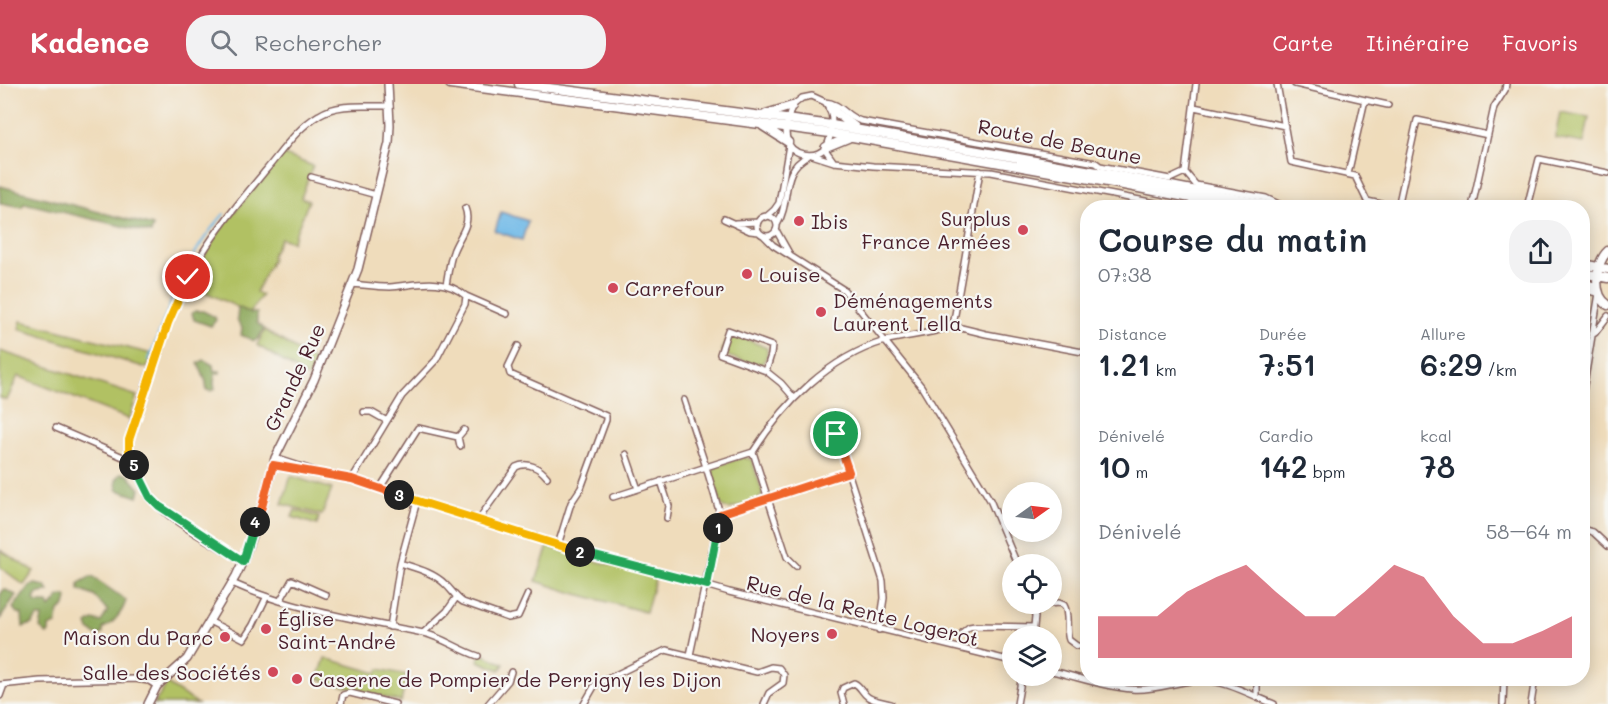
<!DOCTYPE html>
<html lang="fr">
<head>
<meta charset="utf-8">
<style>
  body { margin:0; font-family:Mali,sans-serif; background:#f2f2f3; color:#1f2937; height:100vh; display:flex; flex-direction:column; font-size:22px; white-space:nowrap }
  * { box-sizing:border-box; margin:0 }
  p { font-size:20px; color:#747a83 }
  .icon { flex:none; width:33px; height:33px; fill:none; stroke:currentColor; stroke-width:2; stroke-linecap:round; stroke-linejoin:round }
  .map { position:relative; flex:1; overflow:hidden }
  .drawer { position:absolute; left:1080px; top:116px; width:510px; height:486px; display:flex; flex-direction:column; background:#fff; border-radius:24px; box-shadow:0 3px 15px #0003 }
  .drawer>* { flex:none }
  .needle { width:39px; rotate:76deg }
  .fabs { position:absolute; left:1002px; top:398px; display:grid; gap:12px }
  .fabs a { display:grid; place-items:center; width:60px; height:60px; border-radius:50%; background:#fff; box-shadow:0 3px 15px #0003; font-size:30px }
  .pin { position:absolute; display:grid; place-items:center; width:51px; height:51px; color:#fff; margin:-26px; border:3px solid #fff; border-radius:50%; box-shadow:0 2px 6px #0007 }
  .km { position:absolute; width:30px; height:30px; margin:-15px; border-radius:50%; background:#222; color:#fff; font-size:16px; line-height:30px; text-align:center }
  .round { display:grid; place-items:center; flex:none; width:63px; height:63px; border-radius:24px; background:#f2f2f3 }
  .head { display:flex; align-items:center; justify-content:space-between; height:102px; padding:0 18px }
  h1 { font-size:33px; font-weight:600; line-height:45px }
  .metrics { display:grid; grid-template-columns:repeat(3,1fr); gap:9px; height:102px; padding:6px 18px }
  .metrics div { display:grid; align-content:center }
  .metrics b { font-size:30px; font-weight:600 }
  .metrics small { font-size:16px; font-weight:400 }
  .metrics p { font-size:16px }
  .chart { height:168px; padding:12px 18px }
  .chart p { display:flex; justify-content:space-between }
  .chart svg { width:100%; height:108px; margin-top:6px; fill:#d1495b; opacity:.7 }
  header { display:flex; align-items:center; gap:36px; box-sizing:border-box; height:84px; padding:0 30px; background:#d1495b; color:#fff }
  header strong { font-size:28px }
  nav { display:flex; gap:33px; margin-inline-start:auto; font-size:21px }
  .search { width:420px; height:54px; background:#f2f2f3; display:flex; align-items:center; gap:15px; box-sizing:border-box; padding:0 21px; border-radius:24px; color:#747a83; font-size:22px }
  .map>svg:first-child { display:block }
</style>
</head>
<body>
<header>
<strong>Kadence</strong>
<div class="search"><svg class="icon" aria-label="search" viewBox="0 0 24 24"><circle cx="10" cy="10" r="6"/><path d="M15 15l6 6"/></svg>Rechercher</div>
<nav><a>Carte</a><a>Itinéraire</a><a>Favoris</a></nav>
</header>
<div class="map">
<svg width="1608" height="620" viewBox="0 0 1608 620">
  <rect width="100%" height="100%" fill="#f6f6f2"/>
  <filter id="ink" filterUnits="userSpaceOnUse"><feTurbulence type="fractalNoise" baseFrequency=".0167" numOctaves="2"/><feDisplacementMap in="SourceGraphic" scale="12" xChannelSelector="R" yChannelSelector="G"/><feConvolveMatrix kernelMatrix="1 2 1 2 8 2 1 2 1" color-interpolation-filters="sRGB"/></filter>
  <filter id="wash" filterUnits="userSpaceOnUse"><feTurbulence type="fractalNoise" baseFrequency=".008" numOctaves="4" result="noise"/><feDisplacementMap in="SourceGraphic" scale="24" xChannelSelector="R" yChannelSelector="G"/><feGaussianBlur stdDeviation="1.35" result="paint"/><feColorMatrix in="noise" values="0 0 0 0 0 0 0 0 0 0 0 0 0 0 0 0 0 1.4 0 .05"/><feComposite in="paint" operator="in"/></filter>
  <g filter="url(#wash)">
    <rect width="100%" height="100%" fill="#efdcbb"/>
    <path fill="#b1c164" stroke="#7e7048" stroke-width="1.5" d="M1560 28 1589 33 1584 59 1555 54Z
      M282 70 313 82 301 114 309 117 292 158 281 154 271 173 273 174 256 208 262 211 250 229 188 200 220 146Z
      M21 237 152 270H153L147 284 19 245Z
      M265 246 316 278 309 294 257 261Z
      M737 251 767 264V272L762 280 757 282 724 271 722 266 727 254Z
      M0 267 137 312 129 335 18 292 7 316 0 314Z
      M744 373 752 376 763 410 759 415 730 425 725 424 721 420 712 388 716 382Z
      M291 392 332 405 322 431 282 420Z
      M295 426 319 433 317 441 292 433Z
      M548 462 588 475 656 492 646 528 573 509 536 497Z
      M0 466 34 487 24 501 0 483Z
      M480 569 504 580 500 586 478 577Z
      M325 574 377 589 379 585 407 591 401 618 318 595Z
      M167 600 198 620H154Z"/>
    <path fill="#8ca75a" stroke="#6b6342" stroke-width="1.5" d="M0 102 153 142 151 149 24 119 22 123 0 119Z
      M238 223 250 229H257V239L264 245 258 255 254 257 241 251 242 244 237 236Z
      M195 227H203L215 233 216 236 211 242 194 236 192 229Z
      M204 276 213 281 214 287H220V289L215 290 214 299 215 305 212 307 206 306V298L198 279Z
      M121 389 128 391 140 405 138 413 117 406 116 396Z
      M90 493 94 494 126 516C124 526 113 541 103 544V549L98 552 89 546 87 540 93 536 101 538 108 527 94 512 79 506V499Z
      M35 500 45 502 49 507 37 510 34 515 36 519H48L50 524 59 513 65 512 67 514 65 522 59 527 56 540 49 543V549L47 550 40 544 42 533H37L32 540 23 543 22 530 17 529 13 524 30 502Z
      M4 505 16 511 0 535V511Z"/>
    <path fill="#6fb9e7" stroke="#5c6c89" stroke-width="1.5" d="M501 128 528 137 522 156 495 147Z"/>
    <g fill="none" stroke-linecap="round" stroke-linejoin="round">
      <path stroke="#6fb9e7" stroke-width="2" d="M149 276C168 225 186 170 224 130"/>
    </g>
  </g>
  <g filter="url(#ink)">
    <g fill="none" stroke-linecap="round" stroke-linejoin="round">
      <g stroke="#84615d" stroke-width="8">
        <path id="street" d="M1277 0 1291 78 1355 92 1367 117 1395 123
          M1295 0 1365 16 1348 90
          M812 12 825 18C832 27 833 34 831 45 830 51 830 58 826 63 815 76 791 72 787 55 784 44 789 33 792 22L802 14Z
          M1365 16 1388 21
          M825 18C841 19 846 33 861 37L1096 79 1100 82 1170 95 1185 88
          M1194 23 1285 42
          M824 64 834 78
          M812 71 834 78 873 82 991 88 1177 123
          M1185 88 1196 101 1266 114 1285 123
          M1185 88 1196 0
          M311 93 376 111
          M1398 123 1417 36 1488 51
          M1472 123 1494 23 1505 6 1506 0
          M1527 123 1539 75 1608 89
          M757 142a10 10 0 1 1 20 0a10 10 0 1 1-20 0Z
          M766 133 774 126 779 119 789 61
          M724 135 750 147 759 148
          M735 139 758 138
          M777 141C792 116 779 87 808 72
          M776 146 789 169
          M764 152 773 161 844 206 921 302 990 416 1017 480
          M352 200C364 201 377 203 390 203 417 201 442 192 466 212
          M446 201C448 191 449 179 453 168 458 153 472 141 465 124
          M1582 206 1599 209 1582 313
          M953 242 980 87
          M953 242 986 250 1088 269
          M728 246 772 262 771 271 766 287 720 270Z
          M1595 249 1608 232
          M518 262 508 283 510 290 606 332V336L581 404 571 419 558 461
          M766 287 781 299 794 314
          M364 328H371L387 337
          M56 344 123 373H131
          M836 350 883 497 884 514 879 546
          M458 353 460 362
          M753 368C784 319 828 274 885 257 908 251 932 250 953 242
          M753 368 768 415 720 430 706 383Z
          M275 374 312 386
          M273 381 352 395 586 470 671 491 729 508 1012 577
          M352 395 402 312 436 276 465 220 466 212 507 230
          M661 397 669 422 667 434
          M380 404 418 344 458 353 464 346
          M638 405 706 383 684 316
          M613 413 638 405 626 370
          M481 435 483 429 516 383C527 377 540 384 547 393
          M1582 445 1593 448 1608 462
          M243 477C215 460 179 443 156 420 146 409 132 382 129 368 126 353 139 321 144 306 160 261 174 214 200 173 219 142 243 114 266 86 282 67 297 44 319 31 339 18 368 23 390 22
          M400 479C415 484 433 488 445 500 452 506 455 513 463 518L508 534 518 532 528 510
          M796 482 787 473 768 415 848 388
          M232 499C292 526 359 536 423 549 442 553 459 566 478 572
          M280 517 292 496 326 511
          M1034 521 1059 519 1064 521C1070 531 1065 545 1069 556L1077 562 1088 563
          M209 537 244 555 253 541 266 514
          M390 543 400 479 417 417
          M963 548 969 543 975 542 1034 543
          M423 549 447 527 456 514
          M1033 552 1035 533 1033 519
          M690 571 720 430
          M1052 587C1078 593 1105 603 1132 605 1156 607 1177 597 1200 596 1225 596 1251 611 1274 620
          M1257 594V613
          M0 601 40 597 135 595 149 597 157 602
          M0 612 4 601
          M341 620 343 611 350 609 395 620
          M488 620 508 597 511 588
          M584 620 595 601 666 566 757 588 771 583 779 584 784 591 783 599 769 609 764 620
          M844 620 841 609 843 604 854 599C861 602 862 609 868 613 874 617 884 618 891 620
          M1017 620 1022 591
          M1503 620 1504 594
          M1531 620 1535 594"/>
      </g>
      <g stroke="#84615d" stroke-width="10">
        <path id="secondary" d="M148 620 157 602 187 575 236 492 243 477 262 423 275 374 314 296 358 185 389 59 390 41 388 0"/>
      </g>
      <g stroke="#84615d" stroke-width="11">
        <path id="primary" d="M450 0 830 49 1113 99 1237 123
          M519 0 832 41 1114 91 1280 123
          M830 24 855 43
          M766 30 792 22
          M763 42 788 58
          M826 63 848 54
          M1608 167C1595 179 1592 211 1608 221
          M1582 180 1608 185
          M1582 189 1608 194
          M1582 195 1598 208"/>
      </g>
      <use href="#street" stroke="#fff" stroke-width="5"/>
      <use href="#secondary" stroke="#fff" stroke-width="7"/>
      <use href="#primary" stroke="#fff" stroke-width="8"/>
    </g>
  </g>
  <g fill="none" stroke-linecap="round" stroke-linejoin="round" filter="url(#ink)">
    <g stroke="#fff" stroke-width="12">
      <path id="split-1" d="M718 444 720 430 849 388 836 350"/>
    </g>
    <g stroke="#fff" stroke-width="12">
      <path id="split-2" d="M580 468 707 501 718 444"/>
    </g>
    <g stroke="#fff" stroke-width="12">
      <path id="split-3" d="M399 411 580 468"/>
    </g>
    <g stroke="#fff" stroke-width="12">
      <path id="split-4" d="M255 438 262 423 273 381 352 395 399 411"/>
    </g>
    <g stroke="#fff" stroke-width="12">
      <path id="split-5" d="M134 381 150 413 159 422 243 477 255 438"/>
    </g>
    <g stroke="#fff" stroke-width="12">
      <path id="split-6" d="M134 381 129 367V356L168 239 188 193"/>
    </g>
    <use href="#split-1" stroke="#f0652b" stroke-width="8"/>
    <use href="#split-2" stroke="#22a559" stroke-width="8"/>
    <use href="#split-3" stroke="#f5b400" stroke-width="8"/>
    <use href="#split-4" stroke="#f0652b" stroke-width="8"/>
    <use href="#split-5" stroke="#22a559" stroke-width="8"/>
    <use href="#split-6" stroke="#f5b400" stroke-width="8"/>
  </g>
  <g fill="#d1495b" stroke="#f6f6f2" stroke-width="2">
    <circle cx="799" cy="137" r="6"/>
    <circle cx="1023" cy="146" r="6"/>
    <circle cx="747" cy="190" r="6"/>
    <circle cx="613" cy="204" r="6"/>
    <circle cx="821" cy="228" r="6"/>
    <circle cx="266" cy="545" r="6"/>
    <circle cx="832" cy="550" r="6"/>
    <circle cx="225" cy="553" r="6"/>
    <circle cx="273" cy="588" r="6"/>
    <circle cx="297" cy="595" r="6"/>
  </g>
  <g text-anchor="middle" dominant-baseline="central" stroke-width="4.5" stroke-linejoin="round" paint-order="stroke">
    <g font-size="20" fill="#4a1f2b" stroke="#f6f6f2">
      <text transform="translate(1060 57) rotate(11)">Route de Beaune</text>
      <text transform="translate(294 293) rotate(-65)">Grande Rue</text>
      <text transform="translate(863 526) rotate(14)">Rue de la Rente Logerot</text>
    </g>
    <g font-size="20" fill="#4a1f2b" stroke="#f6f6f2" text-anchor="start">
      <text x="1011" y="134" text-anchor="end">Surplus<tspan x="1011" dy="23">France Armées</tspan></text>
      <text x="811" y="137">Ibis</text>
      <text x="759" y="190">Louise</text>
      <text x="625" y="204">Carrefour</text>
      <text x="833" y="216">Déménagements<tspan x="833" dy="23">Laurent Tella</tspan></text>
      <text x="278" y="534">Église<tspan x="278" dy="23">Saint-André</tspan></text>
      <text x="820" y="550" text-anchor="end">Noyers</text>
      <text x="213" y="553" text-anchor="end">Maison du Parc</text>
      <text x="261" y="588" text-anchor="end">Salle des Sociétés</text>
      <text x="309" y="595">Caserne de Pompier de Perrigny les Dijon</text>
    </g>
  </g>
</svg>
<div class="fabs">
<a><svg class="needle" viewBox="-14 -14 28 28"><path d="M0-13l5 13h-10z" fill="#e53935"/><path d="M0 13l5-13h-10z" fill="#747a83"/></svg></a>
<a><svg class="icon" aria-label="locate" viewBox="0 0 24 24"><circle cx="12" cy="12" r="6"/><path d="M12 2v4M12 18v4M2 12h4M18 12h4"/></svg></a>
<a><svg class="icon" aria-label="layers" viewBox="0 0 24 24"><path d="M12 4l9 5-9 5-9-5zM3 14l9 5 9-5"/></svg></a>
</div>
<div class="pin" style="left:836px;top:350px;background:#1e9e55"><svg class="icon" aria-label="arrive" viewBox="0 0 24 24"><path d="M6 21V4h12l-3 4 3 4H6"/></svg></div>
<div class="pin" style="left:188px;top:193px;background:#d93025"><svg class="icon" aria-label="check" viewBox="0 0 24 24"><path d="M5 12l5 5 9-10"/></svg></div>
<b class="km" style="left:718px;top:444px">1</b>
<b class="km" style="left:580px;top:468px">2</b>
<b class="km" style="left:399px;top:411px">3</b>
<b class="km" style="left:255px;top:438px">4</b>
<b class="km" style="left:134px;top:381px">5</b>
<section class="drawer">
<div class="head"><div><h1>Course du matin</h1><p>07:38</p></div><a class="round"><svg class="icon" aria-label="share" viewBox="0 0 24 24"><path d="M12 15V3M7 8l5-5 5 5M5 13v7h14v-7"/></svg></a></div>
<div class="metrics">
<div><p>Distance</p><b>1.21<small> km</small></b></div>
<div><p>Durée</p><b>7:51</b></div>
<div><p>Allure</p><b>6:29<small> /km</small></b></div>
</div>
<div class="metrics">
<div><p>Dénivelé</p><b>10<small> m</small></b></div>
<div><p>Cardio</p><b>142<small> bpm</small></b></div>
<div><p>kcal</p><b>78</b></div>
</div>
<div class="chart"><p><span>Dénivelé</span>58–64 m</p>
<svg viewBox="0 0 160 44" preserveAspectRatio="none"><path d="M0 44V27L10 27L20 27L30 17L40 11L50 6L60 17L70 27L80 27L90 17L100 6L110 11L120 27L130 38L140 38L150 33L160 27V44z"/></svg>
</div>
</section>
</div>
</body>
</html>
